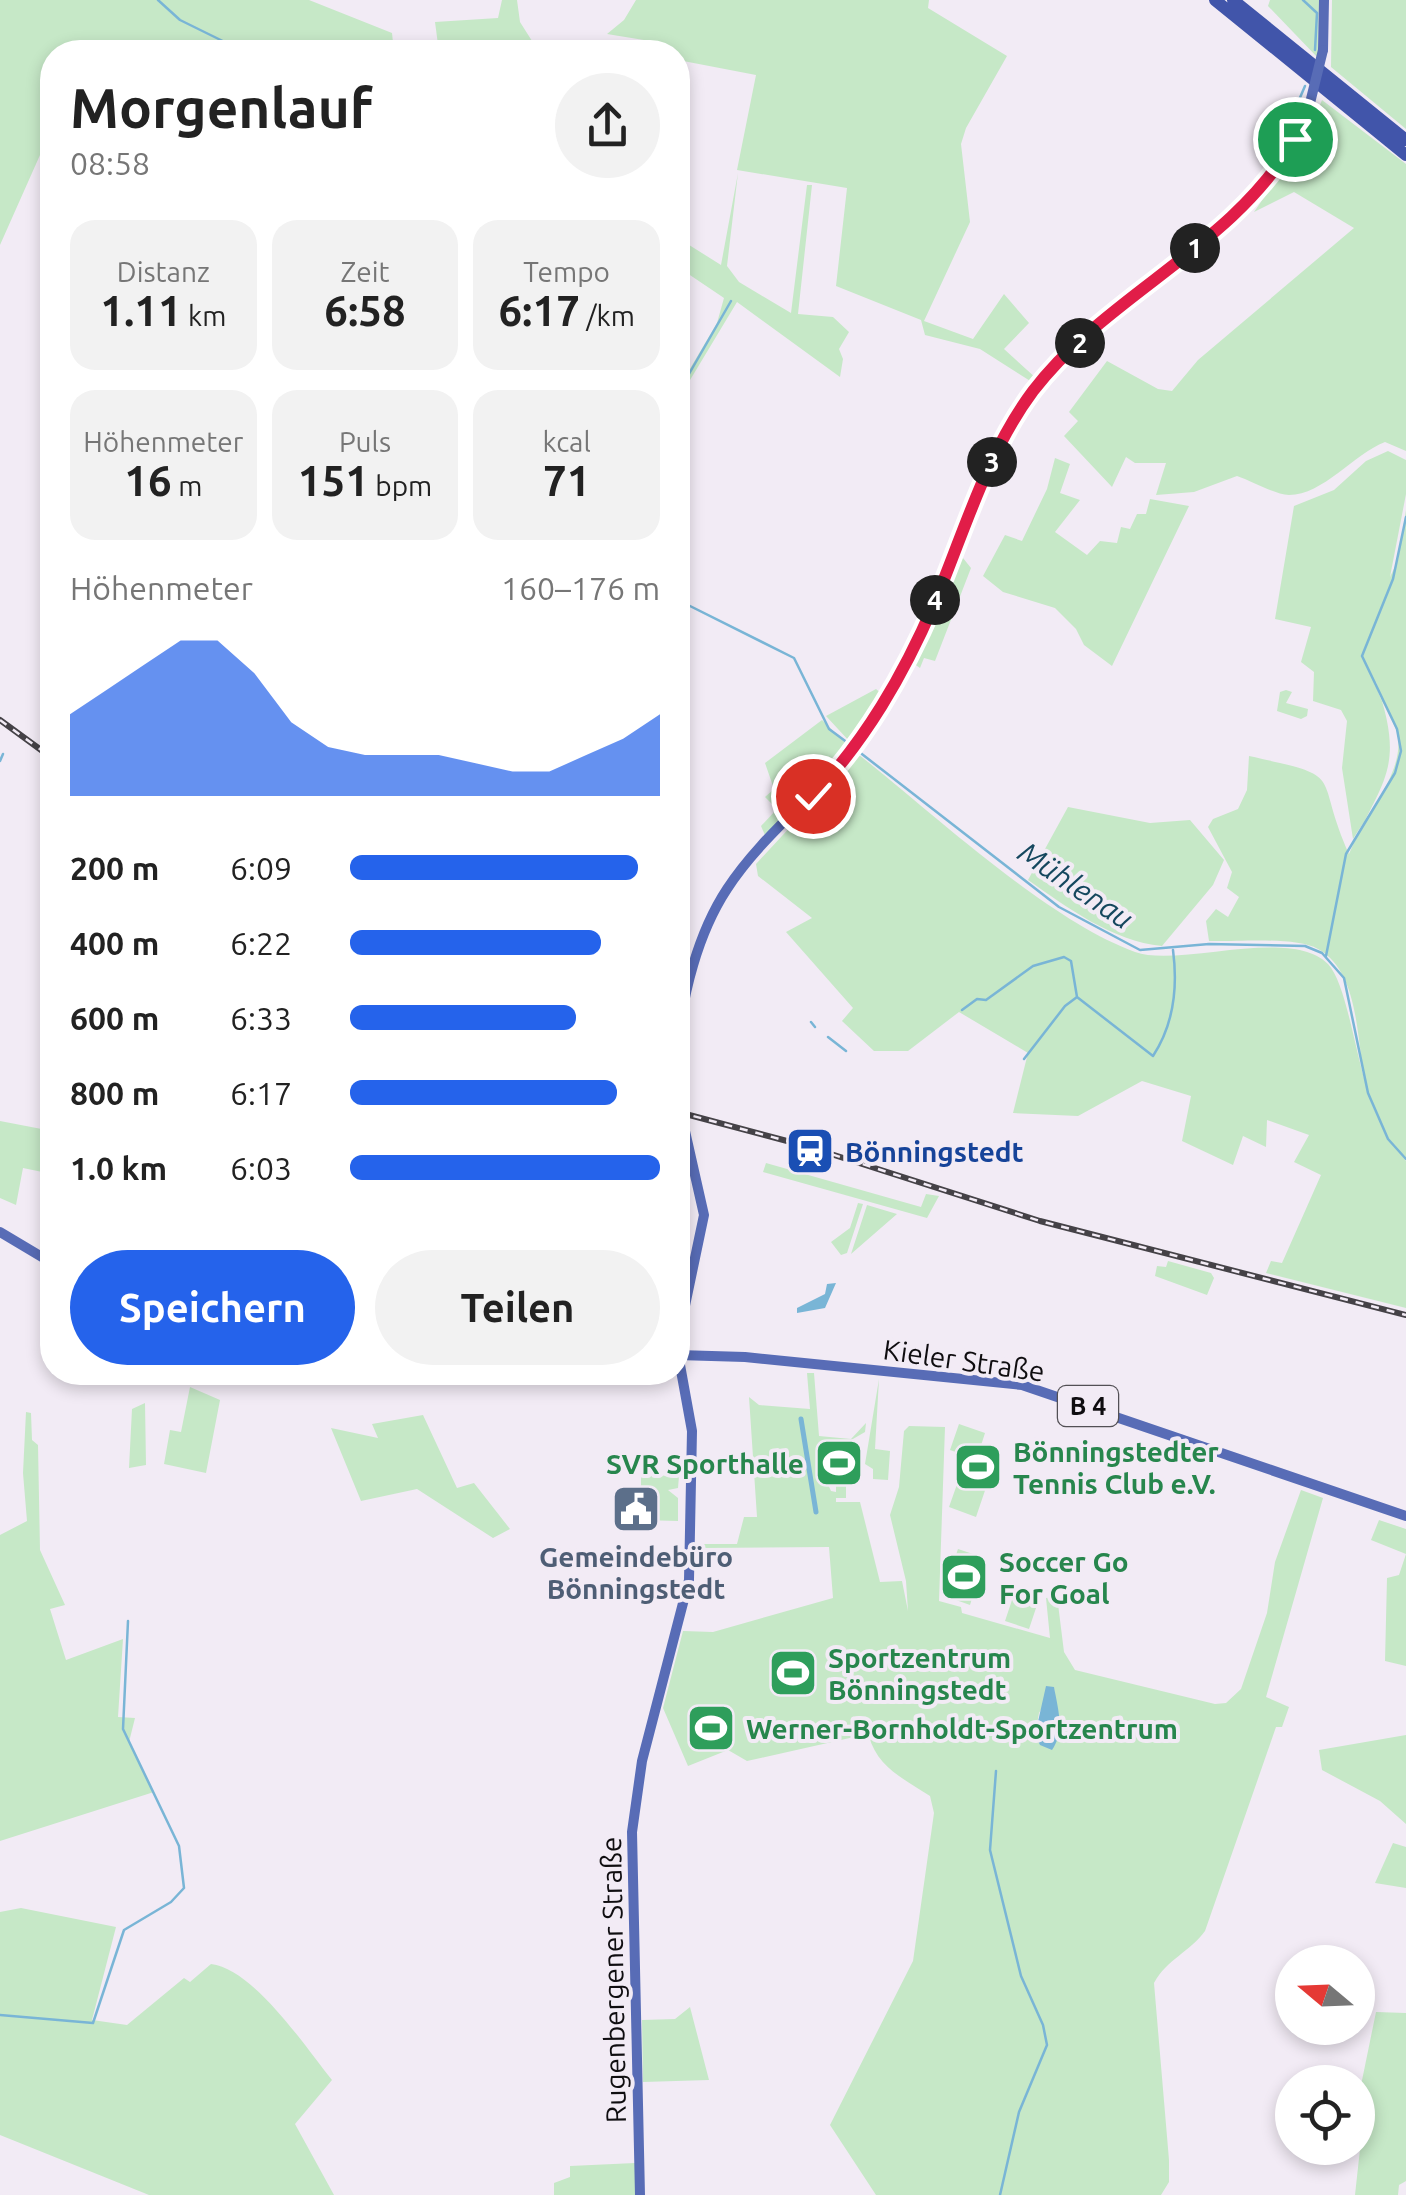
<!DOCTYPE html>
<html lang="de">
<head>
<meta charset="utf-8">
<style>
  body { margin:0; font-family:Ubuntu,sans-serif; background:#f2f2f2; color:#222; height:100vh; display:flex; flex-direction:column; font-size:38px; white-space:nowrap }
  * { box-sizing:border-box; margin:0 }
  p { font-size:32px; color:#767676 }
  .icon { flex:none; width:55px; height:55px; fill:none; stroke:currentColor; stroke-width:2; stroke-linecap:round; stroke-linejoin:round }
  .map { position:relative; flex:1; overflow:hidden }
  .panel { position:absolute; left:40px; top:40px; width:650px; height:1345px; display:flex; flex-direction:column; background:#fff; border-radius:40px; box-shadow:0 5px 15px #0003 }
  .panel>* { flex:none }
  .needle { width:65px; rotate:289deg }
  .tools { position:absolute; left:1275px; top:1945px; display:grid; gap:20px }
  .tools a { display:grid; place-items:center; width:100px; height:100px; border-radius:50%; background:#fff; box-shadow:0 5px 15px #0003; font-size:50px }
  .pin { position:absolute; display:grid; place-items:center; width:85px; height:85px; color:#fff; margin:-42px; border:5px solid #fff; border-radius:50%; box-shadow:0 2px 10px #0007 }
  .km { position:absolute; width:50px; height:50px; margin:-25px; border-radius:50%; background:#222; color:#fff; font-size:28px; line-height:50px; text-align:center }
  .round { display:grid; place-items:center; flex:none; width:105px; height:105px; border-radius:52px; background:#f2f2f2 }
  .overview { display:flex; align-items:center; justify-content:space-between; height:170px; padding:0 30px }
  h1 { font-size:55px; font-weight:600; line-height:75px }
  .metrics { display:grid; grid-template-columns:repeat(3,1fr); gap:15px; height:170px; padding:10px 30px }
  .metrics div { display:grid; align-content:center; border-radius:25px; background:#f2f2f2; text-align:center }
  .metrics b { font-size:42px; font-weight:600 }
  .metrics small { font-size:28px; font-weight:400 }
  .metrics p { font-size:28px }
  .chart { height:280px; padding:20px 30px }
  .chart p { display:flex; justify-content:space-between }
  .chart svg { width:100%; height:180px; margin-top:10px; fill:#2563eb; opacity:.7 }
  .cta { display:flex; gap:20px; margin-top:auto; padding:20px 30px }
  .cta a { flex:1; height:115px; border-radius:60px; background:#2563eb; color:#fff; font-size:40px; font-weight:600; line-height:115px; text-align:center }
  .cta a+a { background:#f2f2f2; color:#222 }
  ul { padding:0 30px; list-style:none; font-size:32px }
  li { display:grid; grid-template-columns:160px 120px 1fr; align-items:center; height:75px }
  li i { height:25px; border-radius:12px; background:#2563eb }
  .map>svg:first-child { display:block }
</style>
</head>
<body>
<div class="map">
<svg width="1406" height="2195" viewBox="0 0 1406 2195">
  <rect width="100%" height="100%" fill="#f2ebf5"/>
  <path fill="#c6e8c7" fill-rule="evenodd" d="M0 0H309L392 33 394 52H52V128L0 245Z
    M502 0H517L520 22 539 52H439L435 22 498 18Z
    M636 0H929L928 8 1007 56 966 128 961 144 970 222 924 321 973 339 1004 294 1029 323 1004 349 1037 379 1035 384 980 349 925 335 921 320 836 286 847 188 737 170 756 75 678 60V52H655L656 42 607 34 624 20Z
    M1270 0H1319L1318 58 1268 6Z
    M1332 0H1406V129L1331 67Z
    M1322 100 1406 164V451L1385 442C1354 454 1323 495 1289 495 1274 494 1252 481 1237 476L1194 492 1156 495 1166 463H1135L1126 457 1112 487 1064 436 1078 421 1069 412 1107 361 1158 389 1172 391 1198 360 1354 228 1294 192 1254 212 1309 132Z
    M738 173 727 266 739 282 791 313 807 185H812L798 314 833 317 849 332 839 349 843 359 840 377 737 302 678 400V389L717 323 724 298 678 267V238L721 265Z
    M1388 451 1406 460V494L1390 577 1398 560 1406 510V1158L1400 1153 1406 1161V1308L1266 1273 1271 1261 1282 1263 1321 1175 1294 1162 1309 1135 1267 1120 1266 1147 1243 1136 1233 1165 1182 1141 1191 1096 1142 1081 1078 1116 1013 1113 1028 1053 959 1012 908 1051H874L842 1021 853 1008 786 932 812 918 758 876 756 864 858 754C934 814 1047 920 1135 952 1179 968 1290 926 1328 964 1350 987 1358 1084 1380 1121 1377 1112 1372 1102 1368 1092 1355 1049 1363 974 1318 949 1295 936 1236 942 1209 941L1206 921 1216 909 1228 917 1239 897 1227 888 1232 872 1208 827 1213 819 1238 809 1247 790 1249 756C1350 778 1312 771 1349 854 1383 777 1406 770 1376 682 1377 697 1391 715 1397 732 1406 767 1371 810 1353 839L1342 768 1347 721 1341 710 1313 701 1314 672 1301 662 1311 627 1275 619 1294 506 1334 490 1366 461Z
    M1055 458 1070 464 1060 493 1080 500 1055 532 1087 555 1100 541 1117 543 1121 527 1130 529 1137 514H1146L1150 499 1189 506 1112 666 1084 645 1076 629 1055 608 1003 592 983 576 1005 535 1022 541 1047 489Z
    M959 553 971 568 935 661 924 658 920 668 913 663Z
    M876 689 884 696 855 743 850 742 826 716Z
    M1286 690 1292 692 1286 703 1308 709 1307 716 1301 719 1277 711 1280 692Z
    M822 720 851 748 767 840 761 826 777 809 765 797 774 789 765 763Z
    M1068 807 1150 823 1190 820 1224 860 1213 885 1162 946C1112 941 1068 908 1028 880Z
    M0 1121 52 1131V1174L23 1168 16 1205 0 1198Z
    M766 1163 921 1207 926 1194 939 1196 927 1218 763 1172Z
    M858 1203 863 1204 847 1253 841 1255 831 1242 850 1228Z
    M867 1205 897 1214 851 1254Z
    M1168 1261 1211 1273 1214 1278 1207 1295 1155 1276 1157 1266 1166 1267Z
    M807 1373H814L819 1436 851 1439 866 1423 865 1432 846 1443 829 1442 826 1480 831 1491 836 1492V1485H846V1498H836V1502H860L880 1582 902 1581 908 1611 906 1581 890 1515 899 1487 904 1431 909 1426 945 1427 939 1601 961 1607 962 1613 1050 1638 1046 1598 1057 1596 1064 1652 1075 1670 1215 1704 1226 1703 1241 1689 1267 1613 1275 1562 1301 1490 1323 1498 1266 1697 1289 1707 1282 1727H1276L1205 1931C1190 1952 1167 1959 1154 1983L1169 2160V2182L1161 2195H876L830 2125 913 1961 934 1813 930 1796C904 1779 877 1767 869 1736L863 1735 747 1761 728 1750 688 1766 663 1708 683 1631 713 1632 833 1598 829 1547 701 1548 700 1544H737L744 1517H757L749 1397 759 1405 810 1409ZM1054 1688 1060 1739 1035 1735 1039 1713Z
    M879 1379 875 1449 890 1451 888 1480 873 1479V1469L865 1464Z
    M190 1387 220 1400 206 1473 164 1464 170 1430 181 1432Z
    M145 1403 146 1465 129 1468 132 1409Z
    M26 1412 31 1413 32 1440 38 1445 40 1550 65 1605 50 1609 66 1660 123 1639 118 1717 135 1718 129 1742 154 1792 0 1841V1535L27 1521 23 1473Z
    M423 1415 457 1488 474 1483 510 1529 493 1538 417 1489 361 1501 331 1428 378 1438 372 1424Z
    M959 1424 985 1433 977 1458 994 1464 976 1517 949 1507 967 1456 950 1450Z
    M641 1475 679 1476 678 1488 668 1490 678 1498V1521L641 1520Z
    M1379 1520 1406 1529V1666L1385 1661 1387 1578 1399 1575 1406 1554 1371 1540Z
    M958 1549 985 1558 970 1605 942 1595Z
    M1013 1597 1037 1605 1029 1629 1005 1621Z
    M1406 1735V1824L1380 1801 1322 1770 1319 1750Z
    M1393 1843 1406 1847V1888L1375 1883Z
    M21 1908 116 1927 92 2020 127 2025 184 1978 190 1982 211 1964C254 1969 306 2048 332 2080L295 2124 334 2195H149L0 2135V1912Z
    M690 2007 709 2080 643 2082 642 2020 675 2019Z
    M1376 2012 1406 2013V2181L1399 2185 1398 2195H1355L1361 2140 1359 2095Z
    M635 2163 636 2195H554V2183L570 2177V2166Z"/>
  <path fill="#79b5d6" d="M836 1283 825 1308 797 1313V1308L825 1294 827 1284Z
    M1046 1686 1054 1687C1058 1709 1065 1731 1052 1750L1040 1745 1035 1735Z"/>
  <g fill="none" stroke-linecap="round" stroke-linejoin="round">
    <path stroke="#79b5d6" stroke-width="2.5" d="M158 0 180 20 245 52
      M1303 0 1317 13 1315 50
      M1274 158 1305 86
      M1038 376 1085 330
      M678 393 731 301
      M678 600 794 658 829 729 852 746
      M858 751 1059 907 1140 950 1209 944 1305 946 1322 953 1344 978 1368 1093 1388 1139 1406 1159
      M0 761 3 754
      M1326 956 1346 854 1395 773 1401 751 1397 729 1362 656 1393 579 1406 517
      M962 1010 977 999 986 1000 1033 966 1064 957 1071 961 1077 997 1153 1056C1174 1024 1178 988 1173 950
      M811 1022 815 1027
      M828 1037 846 1051
      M1024 1059 1065 1006 1077 997
      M996 1771 990 1850 1021 1976 1043 2025 1047 2045 1019 2112 1000 2195
      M0 2015 93 2023 124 1930 171 1902 184 1888 179 1846 123 1729 128 1621"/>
    <path stroke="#79b5d6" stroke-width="5" d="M801 1419 816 1512"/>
    <path stroke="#586cb6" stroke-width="10" d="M1323 50 1324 0
      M678 1047C682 995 698 933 727 889 770 823 840 780 880 711 942 606 964 472 1044 378 1128 280 1261 231 1310 103
      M678 1100 704 1215 678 1339
      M0 1232 52 1263
      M678 1355 745 1357 1022 1385 1406 1516
      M362 1372H397
      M640 2195 632 1832 642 1761 689 1580 692 1431 678 1354"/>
    <path stroke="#4155aa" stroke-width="12" d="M1215 0 1406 155
      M1233 0 1406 140"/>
    <g stroke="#454247" stroke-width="6">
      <path id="rail" d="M0 720 52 758
        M678 1112 806 1146 1040 1221 1406 1315"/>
    </g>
    <use href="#rail" stroke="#f2ebf5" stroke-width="2.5" stroke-dasharray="8" stroke-linecap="butt"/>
    <path stroke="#586cb6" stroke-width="10" d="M1310 103 1323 50"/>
  </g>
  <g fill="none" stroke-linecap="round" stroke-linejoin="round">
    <g stroke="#fff" stroke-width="20">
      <path id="route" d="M813 796C866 739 903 676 934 604 964 533 986 454 1033 391 1107 294 1233 247 1295 139"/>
    </g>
    <use href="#route" stroke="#e11d48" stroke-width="12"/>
  </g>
  <defs>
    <g id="station-square" transform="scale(2.5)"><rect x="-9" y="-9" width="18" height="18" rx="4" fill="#1a4fb4" stroke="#f2ebf5"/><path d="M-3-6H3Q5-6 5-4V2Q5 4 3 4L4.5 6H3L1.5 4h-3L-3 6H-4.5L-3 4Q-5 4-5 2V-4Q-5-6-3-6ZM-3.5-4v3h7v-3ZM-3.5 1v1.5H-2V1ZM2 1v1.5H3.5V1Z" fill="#fff"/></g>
    <g id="stadium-square" transform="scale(2.5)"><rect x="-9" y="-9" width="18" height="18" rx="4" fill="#2e9e5b" stroke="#f2ebf5"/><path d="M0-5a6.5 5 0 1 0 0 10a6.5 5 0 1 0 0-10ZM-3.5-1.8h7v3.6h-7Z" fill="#fff"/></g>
    <g id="civic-square" transform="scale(2.5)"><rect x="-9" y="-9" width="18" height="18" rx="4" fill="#5c6f8a" stroke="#f2ebf5"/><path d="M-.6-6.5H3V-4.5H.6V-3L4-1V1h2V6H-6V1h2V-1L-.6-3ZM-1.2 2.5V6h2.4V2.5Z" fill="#fff"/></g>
  </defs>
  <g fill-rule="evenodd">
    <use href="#station-square" x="810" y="1151"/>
    <use href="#stadium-square" x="839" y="1463"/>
    <use href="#stadium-square" x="978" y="1467"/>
    <use href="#civic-square" x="636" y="1509"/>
    <use href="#stadium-square" x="964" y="1577"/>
    <use href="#stadium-square" x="793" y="1673"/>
    <use href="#stadium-square" x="711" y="1728"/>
  </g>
  <g text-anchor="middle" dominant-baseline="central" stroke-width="8" stroke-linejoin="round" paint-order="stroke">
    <rect fill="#f2ebf5" stroke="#535055" stroke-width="2.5" x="1058" y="1386" width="60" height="40" rx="8"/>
    <g font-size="25" font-weight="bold" fill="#0f0d10">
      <text x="1088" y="1406">B 4</text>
    </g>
    <g font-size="28" font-weight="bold" fill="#164399" stroke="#f2ebf5" text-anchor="start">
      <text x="845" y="1151">Bönningstedt</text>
    </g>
    <g font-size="28" fill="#0f0d10" stroke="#f2ebf5">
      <text transform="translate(964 1360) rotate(8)">Kieler Straße</text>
      <text transform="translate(613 1980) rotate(-91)">Rugenbergener Straße</text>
    </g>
    <g font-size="28" font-weight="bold" fill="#27864d" stroke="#f2ebf5" text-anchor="start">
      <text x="1013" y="1451">Bönningstedter<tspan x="1013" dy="32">Tennis Club e.V.</tspan></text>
      <text x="804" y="1463" text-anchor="end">SVR Sporthalle</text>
      <text x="999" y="1561">Soccer Go<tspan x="999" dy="32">For Goal</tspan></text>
      <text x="828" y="1657">Sportzentrum<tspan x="828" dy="32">Bönningstedt</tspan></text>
      <text x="746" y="1728">Werner-Bornholdt-Sportzentrum</text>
    </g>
    <g font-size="28" font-weight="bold" fill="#4e5e75" stroke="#f2ebf5">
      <text x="636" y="1556">Gemeindebüro<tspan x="636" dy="32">Bönningstedt</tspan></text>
    </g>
    <g font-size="30" font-style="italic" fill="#15475e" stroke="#f2ebf5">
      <text transform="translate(1076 885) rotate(34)">Mühlenau</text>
    </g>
  </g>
</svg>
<div class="tools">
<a><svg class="needle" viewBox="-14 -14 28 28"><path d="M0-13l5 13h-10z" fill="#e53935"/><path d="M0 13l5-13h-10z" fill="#767676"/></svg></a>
<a><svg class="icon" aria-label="locate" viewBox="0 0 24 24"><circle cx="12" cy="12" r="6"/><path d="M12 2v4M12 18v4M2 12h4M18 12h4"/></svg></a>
</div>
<div class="pin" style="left:1295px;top:139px;background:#1e9e55"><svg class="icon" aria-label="arrive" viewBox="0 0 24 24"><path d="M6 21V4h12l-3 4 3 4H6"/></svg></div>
<div class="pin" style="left:813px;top:796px;background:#d93025"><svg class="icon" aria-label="check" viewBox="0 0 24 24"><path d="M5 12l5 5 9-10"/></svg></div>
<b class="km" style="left:1195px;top:248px">1</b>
<b class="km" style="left:1080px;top:343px">2</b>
<b class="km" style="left:992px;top:462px">3</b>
<b class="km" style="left:935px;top:600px">4</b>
<section class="panel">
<div class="overview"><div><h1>Morgenlauf</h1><p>08:58</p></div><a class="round"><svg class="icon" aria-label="share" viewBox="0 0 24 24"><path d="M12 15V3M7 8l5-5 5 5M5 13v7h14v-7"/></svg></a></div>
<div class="metrics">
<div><p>Distanz</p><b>1.11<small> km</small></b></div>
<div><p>Zeit</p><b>6:58</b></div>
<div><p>Tempo</p><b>6:17<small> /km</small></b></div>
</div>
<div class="metrics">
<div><p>Höhenmeter</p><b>16<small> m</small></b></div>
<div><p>Puls</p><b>151<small> bpm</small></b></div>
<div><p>kcal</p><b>71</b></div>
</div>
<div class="chart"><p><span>Höhenmeter</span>160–176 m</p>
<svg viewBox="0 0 160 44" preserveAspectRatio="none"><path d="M0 44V24L10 18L20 12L30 6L40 6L50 14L60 26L70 32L80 34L90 34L100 34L110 36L120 38L130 38L140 34L150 30L160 24V44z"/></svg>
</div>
<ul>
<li><b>200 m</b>6:09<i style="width:93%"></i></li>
<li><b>400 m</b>6:22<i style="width:81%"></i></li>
<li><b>600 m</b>6:33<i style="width:73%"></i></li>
<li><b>800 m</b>6:17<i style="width:86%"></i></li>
<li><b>1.0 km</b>6:03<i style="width:100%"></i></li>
</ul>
<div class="cta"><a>Speichern</a><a>Teilen</a></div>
</section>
</div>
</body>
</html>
